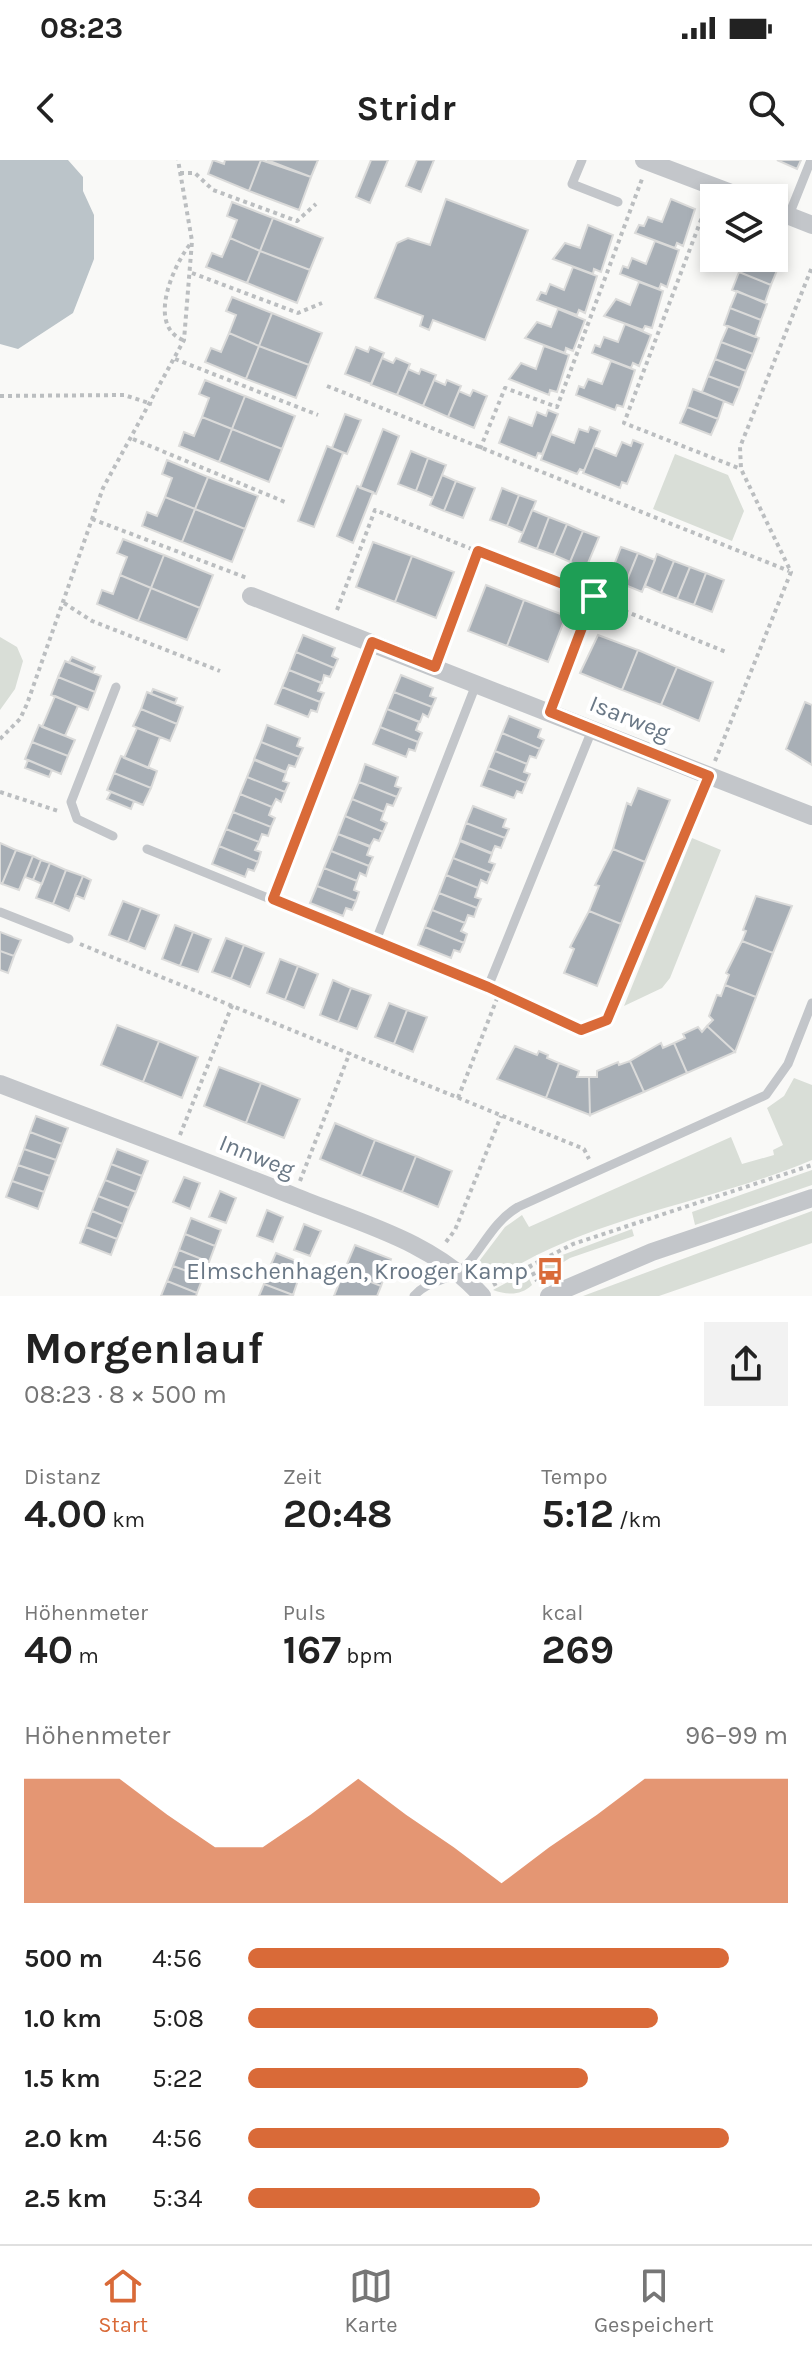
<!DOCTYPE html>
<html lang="de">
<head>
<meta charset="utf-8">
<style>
  body { margin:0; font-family:Karla,sans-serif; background:#f2f2f2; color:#222; height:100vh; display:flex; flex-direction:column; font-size:30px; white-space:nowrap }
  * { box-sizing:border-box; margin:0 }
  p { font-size:26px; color:#767676 }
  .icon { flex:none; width:44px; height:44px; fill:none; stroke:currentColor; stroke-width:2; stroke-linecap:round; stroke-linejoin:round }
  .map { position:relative; height:1136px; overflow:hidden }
  .sheet { display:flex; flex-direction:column; background:#fff; flex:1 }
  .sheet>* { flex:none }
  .tools { position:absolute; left:700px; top:24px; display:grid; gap:16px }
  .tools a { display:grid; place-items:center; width:88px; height:88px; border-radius:0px; background:#fff; box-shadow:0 4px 12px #0003; font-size:40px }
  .pin { position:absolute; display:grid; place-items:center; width:68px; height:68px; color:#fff; margin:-34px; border-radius:16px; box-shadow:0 4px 12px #0006 }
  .round { display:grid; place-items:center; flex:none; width:84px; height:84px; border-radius:0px; background:#f2f2f2 }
  .headline { display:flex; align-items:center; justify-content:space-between; height:136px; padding:0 24px }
  h1 { font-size:44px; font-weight:700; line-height:60px }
  .figures { display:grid; grid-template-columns:repeat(3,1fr); gap:12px; height:136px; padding:8px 24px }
  .figures div { display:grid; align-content:center }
  .figures b { font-size:40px; font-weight:700 }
  .figures small { font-size:22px; font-weight:400 }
  .figures p { font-size:22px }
  .chart { height:224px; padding:16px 24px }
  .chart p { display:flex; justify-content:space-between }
  .chart svg { width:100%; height:144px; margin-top:8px; fill:#d96a38; opacity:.7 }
  ul { padding:0 24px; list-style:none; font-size:26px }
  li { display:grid; grid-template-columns:128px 96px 1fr; align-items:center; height:60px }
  li i { height:20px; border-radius:10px; background:#d96a38 }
  .status { display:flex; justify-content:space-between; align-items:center; height:56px; padding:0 40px; background:#fff; direction:ltr }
  .status svg { height:22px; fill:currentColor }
  header { display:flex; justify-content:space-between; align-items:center; height:104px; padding:0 24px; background:#fff; font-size:36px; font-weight:700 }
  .dock { display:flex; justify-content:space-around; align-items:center; height:112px; border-top:2px solid #e0e0e0; background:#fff; font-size:22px; color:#767676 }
  .dock a { display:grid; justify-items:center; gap:4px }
  .dock .current { color:#d96a38 }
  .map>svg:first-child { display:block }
</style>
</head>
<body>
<div class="status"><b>08:23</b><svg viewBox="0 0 49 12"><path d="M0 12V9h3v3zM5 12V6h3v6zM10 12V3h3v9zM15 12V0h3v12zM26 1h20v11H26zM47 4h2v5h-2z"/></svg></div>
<header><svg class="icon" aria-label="back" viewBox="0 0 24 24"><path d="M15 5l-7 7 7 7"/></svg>Stridr<svg class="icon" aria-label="search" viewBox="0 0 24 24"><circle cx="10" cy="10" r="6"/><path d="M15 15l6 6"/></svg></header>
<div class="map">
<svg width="812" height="1136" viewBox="0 0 812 1136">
  <rect width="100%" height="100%" fill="#f9f9f7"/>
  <path fill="#d9ded7" d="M675 294 728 315 744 351 732 381 653 349Z
    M0 477 17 487 23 501 15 529 0 550Z
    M692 678 721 690 670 818 662 828 624 846Z
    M794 918 812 925V1000C714 1042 585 1058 498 1118H488L474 1108 505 1067 522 1055 529 1067 731 977 742 1004 774 995 773 990 783 985 767 948 784 936Z
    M812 1010V1025L695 1065 692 1052Z
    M812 1051V1083L659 1136H583Z
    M632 1069 634 1076 570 1098 541 1116 538 1109 541 1103Z
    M526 1112 532 1125C520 1136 508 1135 493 1130Z"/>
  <path fill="#bbc4c9" d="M0 0H68L83 17V31L94 55V99L73 153 18 189 0 184Z"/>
  <path fill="#a8afb6" stroke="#dbdbda" stroke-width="2" d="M213 0 224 4 225 0H261L249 31 208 14Z
    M261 0 311 17 299 50 249 31Z
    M267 0H318L311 17Z
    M371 0H388L370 43 356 37Z
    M417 0H434L421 32 406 26Z
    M777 0H801L797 9Z
    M446 39 528 70 485 180 433 160 429 170 420 166 423 156 375 138 397 83 408 78 430 85Z
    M671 39 695 49 683 86 677 83 675 88 635 73 639 65 644 66 648 57 662 62Z
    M232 42 273 58 260 91 230 78 237 60 227 56Z
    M273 58 323 78 310 110 260 91Z
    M588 65 613 75 601 112 594 109 593 114 553 99 565 83 580 88Z
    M230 78 260 91 247 123 206 107 212 93 222 97Z
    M655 81 679 90 667 127 661 124 659 129 620 114 623 106 628 108 632 98 646 104Z
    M260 91 310 110 297 143 247 123Z
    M744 98 778 108 771 125 739 112Z
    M573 107 597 116 585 153 579 150 577 155 537 140 541 132 546 134 550 124 564 130Z
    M739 112 771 125 765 142 732 130Z
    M639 122 663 131 652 168 645 166 643 170 604 156 616 139 630 145Z
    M737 131 767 144 761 160 730 148Z
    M232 137 272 153 259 186 229 173 236 155 226 151Z
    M730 148 761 160 755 177 724 165Z
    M558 149 585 160 573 191 566 188 565 193 525 178 537 162 551 167Z
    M272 153 322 173 309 205 259 186Z
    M625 164 651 175 639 206 633 203 631 208 592 193 595 185 600 187 604 177 618 182Z
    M728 166 759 178 753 194 721 182Z
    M229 173 259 186 246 219 205 202 211 188 221 192Z
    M721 182 753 194 746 211 715 199Z
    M259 186 309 205 296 238 246 219Z
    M544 186 569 195 557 232 550 230 549 235 509 219 521 203 536 209Z
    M356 187 368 192 370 187 384 193 371 224 345 214Z
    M382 198 393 203 396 198 410 204 397 235 371 225Z
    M715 199 746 211 740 228 708 216Z
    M611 201 635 210 623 247 617 245 615 250 576 235 579 226 584 228 588 219 602 224Z
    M408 209 419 214 421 209 436 215 423 246 397 235Z
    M708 216 740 228 733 245 702 232Z
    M205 220 245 236 232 269 202 257 209 238 199 234Z
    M434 220 445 225 447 220 461 226 448 257 423 246Z
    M693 229 724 241 718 259 687 247Z
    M473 230 487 236 474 268 448 257 459 231 470 236Z
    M245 236 295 256 282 289 232 269Z
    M687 247 718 259 711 275 680 263Z
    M548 250 558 254 542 294 538 293 536 298 499 283 509 257 532 266 537 252 546 256Z
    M345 254 361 260 347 294 332 288Z
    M202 257 232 269 219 302 179 286 184 272 194 276Z
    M590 267 600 271 584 311 580 309 577 314 541 300 551 274 574 283 579 269 588 272Z
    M232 269 282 289 269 322 219 302Z
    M383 269 399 276 376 334 360 328Z
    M633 280 643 284 627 324 622 322 620 328 583 313 594 287 616 296 622 282 631 286Z
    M327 286 343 293 314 367 298 361Z
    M411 291 428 298 416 331 398 324Z
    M428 298 446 305 433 338 416 331Z
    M167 300 208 317 195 349 165 337 172 318 162 314Z
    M442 315 456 321 444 351 430 345Z
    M208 317 258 336 245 369 195 349Z
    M456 321 475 328 463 358 444 351Z
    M357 326 373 332 353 383 337 376Z
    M502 328 519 335 507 366 490 360Z
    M519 335 536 341 523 373 507 366Z
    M165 337 195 349 182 382 142 366 147 352 157 356Z
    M195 349 245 369 232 402 182 382Z
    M532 350 549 357 537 389 519 382Z
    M549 357 567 364 554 395 537 389Z
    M567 364 583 371 570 402 554 395Z
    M583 371 599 377 586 408 570 402Z
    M123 379 164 395 151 428 120 415 127 397 117 393Z
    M373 382 412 396 395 442 356 427Z
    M621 387 638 393 625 425 609 418Z
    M638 393 655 400 642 432 625 425Z
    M657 394 674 401 661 433 645 426Z
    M164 395 213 415 200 448 151 428Z
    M412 396 454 412 436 458 395 442Z
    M674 401 690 407 677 439 661 433Z
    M690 407 706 413 694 445 677 439Z
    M706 413 724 420 712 452 694 445Z
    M120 415 151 428 138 461 97 444 102 430 113 434Z
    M486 425 524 440 507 486 468 471Z
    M151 428 200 448 187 480 138 461Z
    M524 440 566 456 548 502 507 486Z
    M303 475 335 488 332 496 338 499 334 508 296 492Z
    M598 475 638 490 622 530 580 513Z
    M638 490 677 507 661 545 622 530Z
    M296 492 334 508 330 517 324 515 322 523 289 510Z
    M72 497 95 507 93 512 69 502Z
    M65 501 101 516 95 532 58 517Z
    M677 507 713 522 699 561 661 545Z
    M289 510 321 523 318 531 324 533 320 542 282 527Z
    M401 515 433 528 430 536 436 538 432 547 394 532Z
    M58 517 95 532 88 550 51 535Z
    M282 527 320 542 317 552 311 550 308 557 275 544Z
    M153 529 177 538 175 543 151 534Z
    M147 532 183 547 177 564 141 549Z
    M394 532 432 547 428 557 423 554 420 562 387 549Z
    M55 536 78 546 65 576 42 567Z
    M805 542 812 545V605L786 589Z
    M141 549 177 564 170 581 133 566Z
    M387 549 419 562 416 570 422 573 418 582 380 567Z
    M509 556 541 569 538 577 544 580 540 589 502 573Z
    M39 565 75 580 68 596 32 582Z
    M267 565 300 578 297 586 303 588 299 597 261 582Z
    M380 567 418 582 415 591 409 589 406 597 373 584Z
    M137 568 160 577 148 608 124 598Z
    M502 573 540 589 536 598 530 596 527 604 495 591Z
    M32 582 68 596 61 614 25 599Z
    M261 582 299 597 295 607 289 605 286 612 254 599Z
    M495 591 527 604 524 612 530 614 526 623 488 608Z
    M121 596 157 611 151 628 114 613Z
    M28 600 52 610 49 617 25 608Z
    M254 600 286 613 283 621 289 623 285 632 247 617Z
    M365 604 398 617 395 626 401 628 397 637 359 622Z
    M488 608 526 623 522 633 517 631 514 638 481 626Z
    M114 613 151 628 143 645 107 630Z
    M247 617 285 632 281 642 276 639 272 647 240 634Z
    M359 622 397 637 393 646 387 644 384 652 352 639Z
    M638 628 670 640 645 702 613 689 627 643 631 645Z
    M111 632 134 641 131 649 107 639Z
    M240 634 272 647 269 655 275 658 271 667 233 652Z
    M352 639 384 652 381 660 387 663 383 672 345 656Z
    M473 646 506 659 503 667 509 669 505 678 466 663Z
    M233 652 271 667 268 676 262 674 259 682 226 669Z
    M345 656 383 672 379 681 374 679 370 686 338 674Z
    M466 663 505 678 501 688 495 686 492 693 460 680Z
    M226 669 259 682 255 690 261 692 258 702 219 686Z
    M338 674 370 687 367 695 373 697 369 706 331 691Z
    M460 681 492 694 489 702 495 704 491 713 453 698Z
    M0 683 16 690 2 724 0 723Z
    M219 686 258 702 254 711 248 709 245 717 212 704Z
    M613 689 645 702 621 764 589 751 599 726 595 725Z
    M16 690 33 696 19 730 2 724Z
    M331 691 369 706 366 716 360 713 357 721 324 708Z
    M33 696 41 700 33 720 25 717Z
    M453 698 491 713 487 723 481 720 478 728 446 715Z
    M41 700 50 703 42 724 33 720Z
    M50 703 66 710 53 744 36 738Z
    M324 708 357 721 354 730 359 732 356 741 317 726Z
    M66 710 83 716 69 751 53 744Z
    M446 715 478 728 475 737 481 739 477 748 439 733Z
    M83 716 91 720 84 739 75 735Z
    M317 726 356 741 352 750 346 748 343 756 310 743Z
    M439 733 477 748 474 757 468 755 465 763 432 750Z
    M756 736 792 746 773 793 742 781 746 771 743 770Z
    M123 741 141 748 128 782 109 775Z
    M141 748 159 755 145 789 128 782Z
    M432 750 465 763 461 771 467 774 464 783 425 767Z
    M589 751 621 764 597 826 564 813 574 789 570 787Z
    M175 765 193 772 180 806 162 799Z
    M425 767 464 783 460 792 454 790 451 798 418 785Z
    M0 772 21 780 14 796 0 791Z
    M193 772 211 779 198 812 180 806Z
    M226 778 244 785 231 819 212 812Z
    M742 781 773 793 756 837 725 825 729 815 726 813Z
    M244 785 264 793 250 827 231 819Z
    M0 791 14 796 8 813 0 810Z
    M280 799 298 806 285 840 267 833Z
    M298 806 318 814 304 848 285 840Z
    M333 820 351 828 338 862 320 855Z
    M725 825 756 837 735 892 707 866 713 860 709 856 717 835 721 836Z
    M351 828 371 835 357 869 338 862Z
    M389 843 407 850 394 884 375 877Z
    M407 850 427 857 413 892 394 884Z
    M117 865 159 881 143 922 101 905Z
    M707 866 735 892 687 913 674 883 685 878 683 874 698 867 702 872Z
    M159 881 198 897 182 938 143 922Z
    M661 883 663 888 674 883 687 913 644 932 630 901Z
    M515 886 537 895 539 891 548 895 547 898 559 903 546 938 497 919Z
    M630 901 644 932 590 955 589 917H597V911L618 902 619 905Z
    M559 903 579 911 577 917H589L590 955 546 938Z
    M219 907 261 923 246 963 204 946Z
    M261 923 300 939 284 978 246 963Z
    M36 956 68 968 62 984 30 972Z
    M335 963 375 980 361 1016 320 999Z
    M30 972 62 984 56 1000 24 989Z
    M375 980 416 996 402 1032 361 1016Z
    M24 989 56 1000 50 1016 18 1005Z
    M117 989 148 1001 142 1016 111 1004Z
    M416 996 452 1011 438 1047 402 1032Z
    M111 1004 142 1016 136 1032 105 1020Z
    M18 1005 50 1016 44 1032 12 1021Z
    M184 1017 200 1023 190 1049 173 1042Z
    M105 1020 136 1032 129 1048 98 1036Z
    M12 1021 44 1032 38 1049 6 1037Z
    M220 1031 236 1038 226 1063 209 1057Z
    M98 1036 129 1048 123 1064 92 1051Z
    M267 1050 283 1057 273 1082 257 1076Z
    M92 1051 123 1064 117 1079 86 1067Z
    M191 1058 221 1070 215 1086 185 1074Z
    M304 1064 321 1071 310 1096 294 1090Z
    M86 1067 117 1079 111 1095 80 1083Z
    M185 1074 215 1086 209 1102 179 1090Z
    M355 1085 391 1099 381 1126 344 1111Z
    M179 1090 209 1102 203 1117 173 1106Z
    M276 1093 304 1104 298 1120 269 1109Z
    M173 1106 203 1117 197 1133 167 1121Z
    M269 1109 298 1120 293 1135 264 1124Z
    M344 1111 381 1126 377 1136H334Z
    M167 1121 197 1133 196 1136H161Z
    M264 1124 293 1135 292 1136H259Z"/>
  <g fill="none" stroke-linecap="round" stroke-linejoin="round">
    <path stroke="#bbbec0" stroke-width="4" stroke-dasharray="4 4" stroke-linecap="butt" d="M180 13H195L213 30 297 61 316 44
      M707 44 624 263 741 309
      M192 113 298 153 322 143
      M183 180C146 165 174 104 191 83
      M175 199 318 255
      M327 226 789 411
      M0 236 124 235 152 244
      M133 279 285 342
      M480 289 505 228 557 247 642 19
      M92 359 247 418
      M64 443 92 461 220 511
      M337 450 375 350 726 492
      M441 490 478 391
      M557 535 594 436
      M0 579 20 559 27 544 103 328 184 180 192 81 178 0
      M715 601 791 412 741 309 740 287 812 107
      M0 632 58 651
      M80 784 584 989 589 999
      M501 833 581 870 607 860 703 632
      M458 938 498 836
      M180 975 233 843
      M300 1021 350 892
      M446 1082 455 1070 501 956
      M529 1105 537 1121
      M493 1125 573 1084 812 1005"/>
    <path stroke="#c3c6ca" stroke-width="9" d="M582 0 572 24 618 42
      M789 55 811 0
      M113 676 77 659 71 642 116 527
      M147 689 488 827 592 570
      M273 739 372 482
      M0 752 69 779
      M375 783 477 522
      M414 1136C427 1121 442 1122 458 1112 479 1098 489 1064 518 1047L766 935 788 904 812 843"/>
    <path stroke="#c3c6ca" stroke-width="18" d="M644 0 744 38
      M774 50 812 65
      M251 436 812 656
      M0 924C99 962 198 998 296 1037 360 1063 435 1082 482 1136
      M549 1136 652 1092 812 1038"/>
  </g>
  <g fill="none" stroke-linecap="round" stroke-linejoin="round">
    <g stroke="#fff" stroke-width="16">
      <path id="route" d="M478 391 594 436 550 552 709 616 607 860 581 870 488 827 273 739 372 482 435 507Z"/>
    </g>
    <use href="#route" stroke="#d96a38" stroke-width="10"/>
  </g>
  <defs>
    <g id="bus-bare" transform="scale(2.16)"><path d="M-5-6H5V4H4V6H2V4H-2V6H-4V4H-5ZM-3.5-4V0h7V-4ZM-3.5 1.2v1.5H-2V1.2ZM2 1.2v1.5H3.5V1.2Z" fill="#d96a38" stroke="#fff" stroke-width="2.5" paint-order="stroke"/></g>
  </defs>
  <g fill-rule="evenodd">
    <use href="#bus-bare" x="550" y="1111"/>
  </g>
  <g text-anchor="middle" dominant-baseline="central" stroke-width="8" stroke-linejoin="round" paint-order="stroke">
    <g font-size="24" fill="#6a7886" stroke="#fff">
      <text transform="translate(630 558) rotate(22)">Isarweg</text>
      <text transform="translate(257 996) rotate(22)">Innweg</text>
    </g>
    <g font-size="24" fill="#6a7886" stroke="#fff" text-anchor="end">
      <text x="528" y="1111">Elmschenhagen, Krooger Kamp</text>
    </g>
  </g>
</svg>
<div class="tools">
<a><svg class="icon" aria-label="layers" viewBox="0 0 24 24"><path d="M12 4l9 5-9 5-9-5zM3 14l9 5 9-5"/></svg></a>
</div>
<div class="pin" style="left:594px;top:436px;background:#1e9e55"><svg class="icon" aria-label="arrive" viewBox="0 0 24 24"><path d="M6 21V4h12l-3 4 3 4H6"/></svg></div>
</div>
<section class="sheet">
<div class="headline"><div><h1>Morgenlauf</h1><p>08:23 · 8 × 500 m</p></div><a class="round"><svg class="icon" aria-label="share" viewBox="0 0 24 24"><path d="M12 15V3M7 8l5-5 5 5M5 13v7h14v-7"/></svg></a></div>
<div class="figures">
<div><p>Distanz</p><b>4.00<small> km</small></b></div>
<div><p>Zeit</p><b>20:48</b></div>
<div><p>Tempo</p><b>5:12<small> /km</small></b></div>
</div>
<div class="figures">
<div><p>Höhenmeter</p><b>40<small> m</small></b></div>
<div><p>Puls</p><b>167<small> bpm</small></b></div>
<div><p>kcal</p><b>269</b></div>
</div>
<div class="chart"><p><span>Höhenmeter</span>96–99 m</p>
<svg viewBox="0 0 160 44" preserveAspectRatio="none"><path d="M0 44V6L10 6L20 6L30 17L40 27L50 27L60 17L70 6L80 17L90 27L100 38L110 27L120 17L130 6L140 6L150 6L160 6V44z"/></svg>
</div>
<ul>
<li><b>500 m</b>4:56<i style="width:89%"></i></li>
<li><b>1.0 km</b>5:08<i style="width:76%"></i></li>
<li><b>1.5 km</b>5:22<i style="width:63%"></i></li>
<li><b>2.0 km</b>4:56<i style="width:89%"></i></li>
<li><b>2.5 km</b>5:34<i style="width:54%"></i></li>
</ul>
</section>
<nav class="dock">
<a class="current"><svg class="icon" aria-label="home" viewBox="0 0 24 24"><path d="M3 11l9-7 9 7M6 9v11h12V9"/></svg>Start</a>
<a><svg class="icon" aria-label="map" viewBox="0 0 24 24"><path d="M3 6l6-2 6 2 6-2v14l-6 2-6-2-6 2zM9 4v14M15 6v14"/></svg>Karte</a>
<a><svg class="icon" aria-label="saved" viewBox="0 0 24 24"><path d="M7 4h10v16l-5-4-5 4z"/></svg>Gespeichert</a>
</nav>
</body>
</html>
